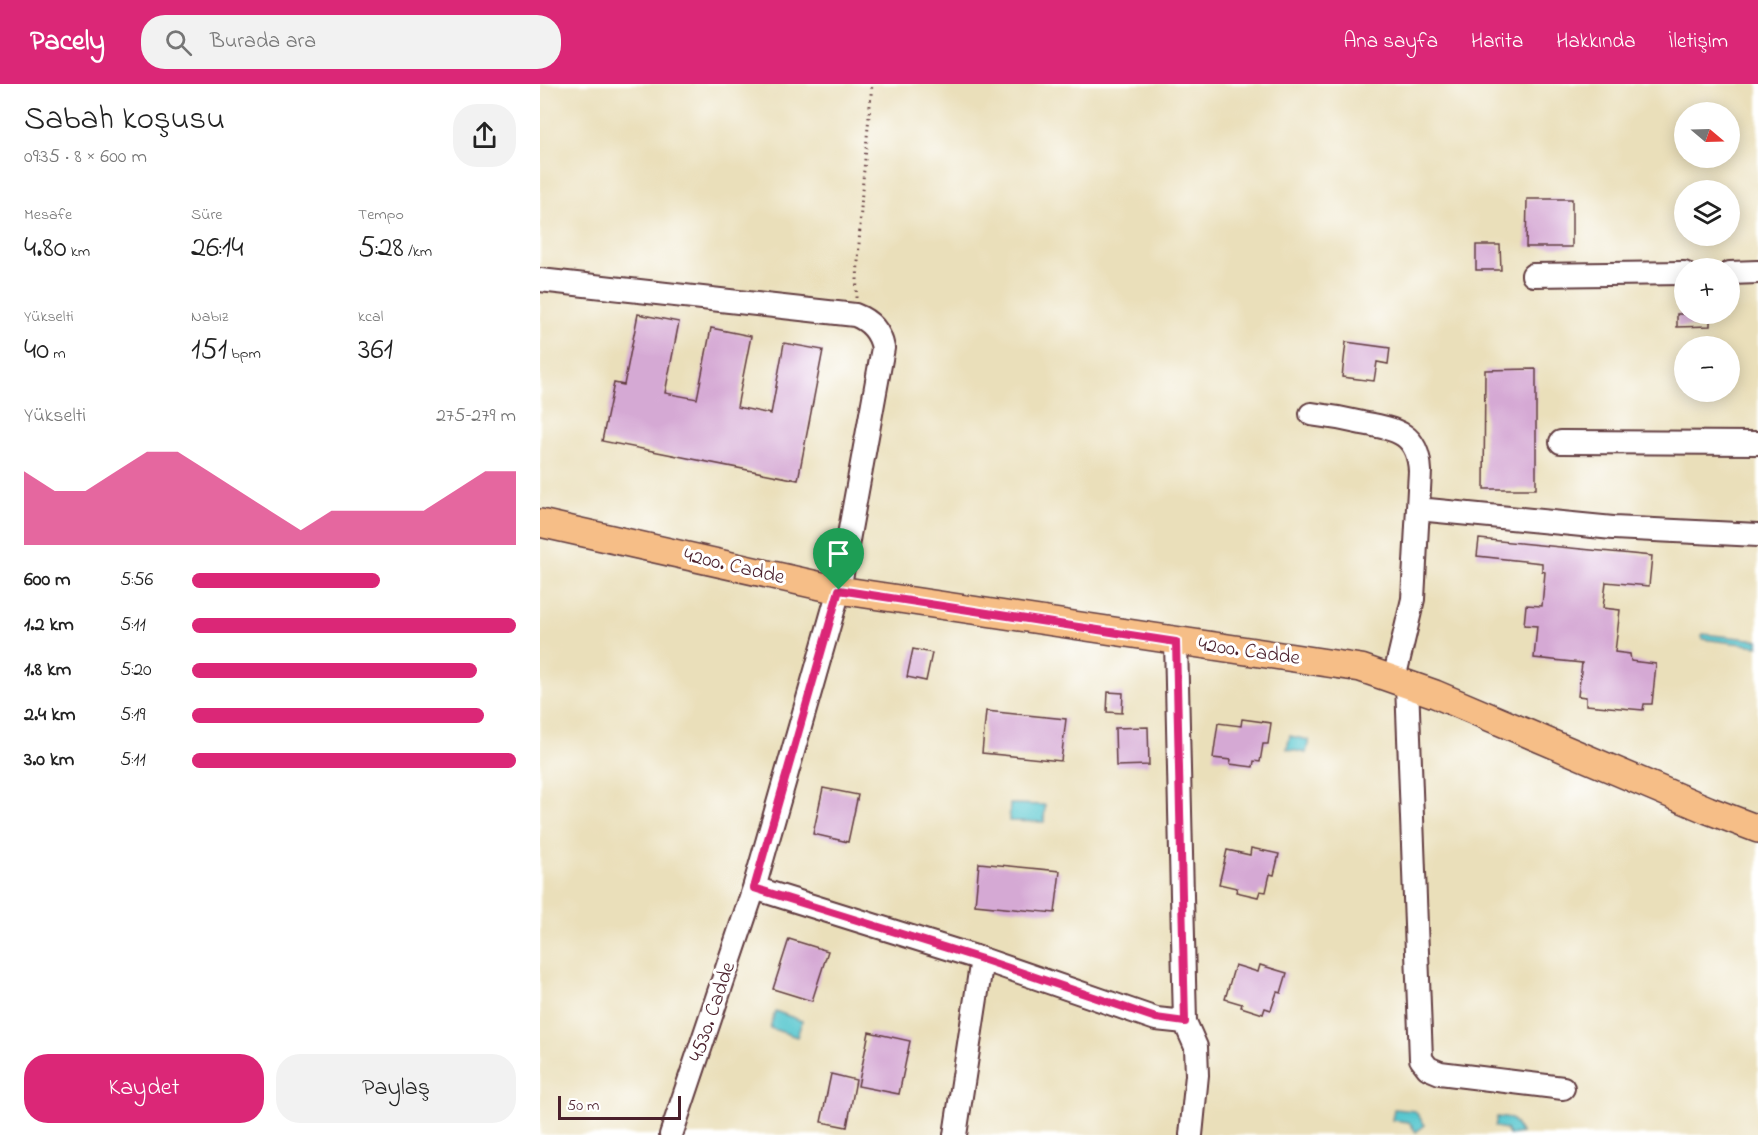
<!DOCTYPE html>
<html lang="tr">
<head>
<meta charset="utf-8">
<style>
  body { margin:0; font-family:"Indie Flower",sans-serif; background:#f2f2f2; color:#222; height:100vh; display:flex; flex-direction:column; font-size:22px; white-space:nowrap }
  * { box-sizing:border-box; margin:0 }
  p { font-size:20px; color:#767676 }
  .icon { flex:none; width:33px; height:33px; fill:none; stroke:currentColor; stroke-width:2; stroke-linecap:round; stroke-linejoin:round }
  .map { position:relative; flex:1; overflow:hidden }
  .details { display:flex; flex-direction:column; background:#fff; width:540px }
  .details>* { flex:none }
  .needle { width:39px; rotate:109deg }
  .controls { position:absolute; left:1134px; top:18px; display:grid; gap:12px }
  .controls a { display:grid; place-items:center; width:66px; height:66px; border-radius:50%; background:#fff; box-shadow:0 3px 15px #0003; font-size:30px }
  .scale { position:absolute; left:18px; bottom:15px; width:123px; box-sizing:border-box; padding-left:6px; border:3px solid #4a1f2b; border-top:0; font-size:16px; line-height:21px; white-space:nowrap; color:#4a1f2b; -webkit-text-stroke:4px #fff; paint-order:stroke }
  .pin { position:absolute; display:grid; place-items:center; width:51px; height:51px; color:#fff; margin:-62px -26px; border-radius:50% 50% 50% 0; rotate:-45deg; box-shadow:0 0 6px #0007 }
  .pin .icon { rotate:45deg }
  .round { display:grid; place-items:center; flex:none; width:63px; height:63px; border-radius:24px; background:#f2f2f2 }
  .overview { display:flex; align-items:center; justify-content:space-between; height:102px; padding:0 24px }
  h1 { font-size:33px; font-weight:600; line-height:45px }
  .stats { display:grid; grid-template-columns:repeat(3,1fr); gap:9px; height:102px; padding:6px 24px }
  .stats div { display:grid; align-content:center }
  .stats b { font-size:30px; font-weight:600 }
  .stats small { font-size:16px; font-weight:400 }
  .stats p { font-size:16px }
  .chart { height:168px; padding:12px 24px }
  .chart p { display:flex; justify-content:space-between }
  .chart svg { width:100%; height:108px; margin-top:6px; fill:#db2777; opacity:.7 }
  .action { display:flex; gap:12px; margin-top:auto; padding:12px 24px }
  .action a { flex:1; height:69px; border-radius:24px; background:#db2777; color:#fff; font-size:24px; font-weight:600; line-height:69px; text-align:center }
  .action a+a { background:#f2f2f2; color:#222 }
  ul { padding:0 24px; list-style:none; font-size:20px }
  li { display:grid; grid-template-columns:96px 72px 1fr; align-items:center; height:45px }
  li i { height:15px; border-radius:8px; background:#db2777 }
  header { display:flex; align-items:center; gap:36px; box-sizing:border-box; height:84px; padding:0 30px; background:#db2777; color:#fff }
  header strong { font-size:28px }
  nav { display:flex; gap:33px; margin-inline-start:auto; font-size:21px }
  .search { width:420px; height:54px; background:#f2f2f2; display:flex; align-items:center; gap:15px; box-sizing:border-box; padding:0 21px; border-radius:24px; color:#767676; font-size:22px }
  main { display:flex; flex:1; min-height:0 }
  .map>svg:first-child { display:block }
</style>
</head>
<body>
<header>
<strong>Pacely</strong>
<div class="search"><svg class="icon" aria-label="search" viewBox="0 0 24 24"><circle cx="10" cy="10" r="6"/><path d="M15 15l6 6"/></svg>Burada ara</div>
<nav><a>Ana sayfa</a><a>Harita</a><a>Hakkında</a><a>İletişim</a></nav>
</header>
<main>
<section class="details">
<div class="overview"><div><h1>Sabah koşusu</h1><p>09:35 · 8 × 600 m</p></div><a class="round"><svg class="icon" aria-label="share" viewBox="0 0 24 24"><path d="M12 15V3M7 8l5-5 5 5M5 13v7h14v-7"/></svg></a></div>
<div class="stats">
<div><p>Mesafe</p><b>4.80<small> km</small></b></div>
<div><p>Süre</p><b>26:14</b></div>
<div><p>Tempo</p><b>5:28<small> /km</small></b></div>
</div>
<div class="stats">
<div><p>Yükselti</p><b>40<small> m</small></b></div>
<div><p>Nabız</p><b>151<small> bpm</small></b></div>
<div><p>kcal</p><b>361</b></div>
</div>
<div class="chart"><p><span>Yükselti</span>275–279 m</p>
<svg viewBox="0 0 160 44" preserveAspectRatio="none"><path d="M0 44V14L10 22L20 22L30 14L40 6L50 6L60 14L70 22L80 30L90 38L100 30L110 30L120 30L130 30L140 22L150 14L160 14V44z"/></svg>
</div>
<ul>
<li><b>600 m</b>5:56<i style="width:58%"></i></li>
<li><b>1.2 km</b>5:11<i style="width:100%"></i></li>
<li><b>1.8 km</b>5:20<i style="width:88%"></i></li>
<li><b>2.4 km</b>5:19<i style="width:90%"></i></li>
<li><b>3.0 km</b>5:11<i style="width:100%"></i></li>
</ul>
<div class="action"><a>Kaydet</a><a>Paylaş</a></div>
</section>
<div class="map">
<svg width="1218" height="1051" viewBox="0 0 1218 1051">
  <rect width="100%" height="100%" fill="#fff"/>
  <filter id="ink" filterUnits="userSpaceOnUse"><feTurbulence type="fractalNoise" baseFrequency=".0167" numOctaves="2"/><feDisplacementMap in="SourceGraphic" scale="12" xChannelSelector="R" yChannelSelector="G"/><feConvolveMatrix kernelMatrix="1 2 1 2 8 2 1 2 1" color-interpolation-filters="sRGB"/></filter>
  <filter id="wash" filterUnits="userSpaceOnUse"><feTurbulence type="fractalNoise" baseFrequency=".008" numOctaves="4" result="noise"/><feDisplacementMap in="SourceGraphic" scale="24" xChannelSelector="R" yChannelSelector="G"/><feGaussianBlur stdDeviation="1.35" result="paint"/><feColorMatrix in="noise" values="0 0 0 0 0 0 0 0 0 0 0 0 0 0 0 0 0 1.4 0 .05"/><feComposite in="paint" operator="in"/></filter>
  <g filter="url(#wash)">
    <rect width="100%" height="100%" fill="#eadfba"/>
    <path fill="#59c7cf" stroke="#52737d" stroke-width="1.5" d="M1163 550 1218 556V562L1163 555 1162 553Z
      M750 652 769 656 766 669 747 665Z
      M470 720 505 721 504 738 469 737Z
      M235 927 262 937 257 953 230 944Z
      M854 1025 875 1027 885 1041 876 1048 869 1038 852 1036Z
      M957 1033 972 1035 981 1049 969 1051 966 1045 955 1043Z"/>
    <g id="blocks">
      <path fill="#d5a9d4" d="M987 115H1032V163H986Z
        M936 161H960L961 186H936Z
        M98 230 139 238 125 309 157 315 171 244 211 252 197 323 231 330 244 259 283 266 258 396 62 357 74 299 84 301Z
        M1137 230H1170V242L1137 243Z
        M806 258 850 264 848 280 837 278 834 297 802 293Z
        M996 285V405H944L945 286Z
        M939 455 1112 472 1109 502 1066 498 1063 524 1080 526 1075 568 1090 570 1091 577 1116 580 1112 620H1104L1103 626 1046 621V613L1038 612 1042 579 994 574 997 542 984 541 986 521 1002 522 1005 488 1002 487V479L937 472Z
        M373 565 392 569 386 597 367 593Z
        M568 608 583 609 582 629 567 628Z
        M446 627 526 635 521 677 442 669Z
        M702 635 731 639 728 660H723L720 678 714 677 713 683 690 680 691 676 673 674 678 639 701 642Z
        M608 643 609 681 576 682 575 644Z
        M283 704 318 711 308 758 273 750Z
        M711 764 739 770 734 791 730 790 726 808 720 807 718 813 696 808 697 804 679 800 687 766 710 771Z
        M439 779 520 787 515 829 435 821Z
        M249 855 288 867 272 917 233 905Z
        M695 881 718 888 720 881 747 889 741 909 737 908 731 926 725 924 723 930 701 923 702 920 685 915Z
        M329 948 370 957 359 1010 318 1002Z
        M291 990 316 996 307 1043 281 1038Z"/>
    </g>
  </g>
  <g filter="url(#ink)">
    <use href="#blocks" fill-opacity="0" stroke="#623c40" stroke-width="1.5"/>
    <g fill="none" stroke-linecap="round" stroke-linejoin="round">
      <g stroke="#623c40" stroke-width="26">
        <path id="minor" d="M1190 189 1218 188
          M993 191 1144 189
          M0 196 315 231C331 237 340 248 343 264L299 506 214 804 131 1051
          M771 330C788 332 805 335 822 339 855 345 878 348 880 387L873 515 854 595
          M1021 358 1218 359
          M878 425 1073 444 1218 451
          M636 558 645 938 656 963 657 991 651 1051
          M867 600 881 975 888 984 900 989 1023 1004
          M214 804 442 875 616 935 645 938
          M415 1051 442 875"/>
      </g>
      <g stroke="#623c40" stroke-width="30">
        <path id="major" d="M0 439 299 506 821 584 895 610 1168 726 1218 745"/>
      </g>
      <path stroke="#623c40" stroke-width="3" stroke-dasharray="1.5 4.5" stroke-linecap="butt" d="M316 214 322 107 332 0"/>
      <use href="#minor" stroke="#fff" stroke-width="22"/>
      <use href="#major" stroke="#f6be87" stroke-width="27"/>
    </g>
  </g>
  <g fill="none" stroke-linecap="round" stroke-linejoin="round" filter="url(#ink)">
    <g stroke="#fff" stroke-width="12">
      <path id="route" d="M299 506 636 558 645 938 616 934 442 875 214 804Z"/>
    </g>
    <use href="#route" stroke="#db2777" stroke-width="8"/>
  </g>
  <g text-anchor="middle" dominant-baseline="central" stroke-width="6" stroke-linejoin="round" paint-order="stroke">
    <g font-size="21" fill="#4a1f2b" stroke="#fff">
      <text transform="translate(194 483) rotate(13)">4200. Cadde</text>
      <text transform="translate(709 568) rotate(8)">4200. Cadde</text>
      <text transform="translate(173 928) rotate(-71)">4530. Cadde</text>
    </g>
  </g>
</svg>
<div class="controls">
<a><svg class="needle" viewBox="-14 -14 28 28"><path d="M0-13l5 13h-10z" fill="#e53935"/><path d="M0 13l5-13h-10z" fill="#767676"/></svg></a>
<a><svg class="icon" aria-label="layers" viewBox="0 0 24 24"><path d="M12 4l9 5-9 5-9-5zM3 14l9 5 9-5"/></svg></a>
<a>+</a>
<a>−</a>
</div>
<div class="scale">50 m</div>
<div class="pin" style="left:299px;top:506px;background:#1e9e55"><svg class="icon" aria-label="arrive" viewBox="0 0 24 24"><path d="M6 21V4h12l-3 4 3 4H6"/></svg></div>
</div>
</main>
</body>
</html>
